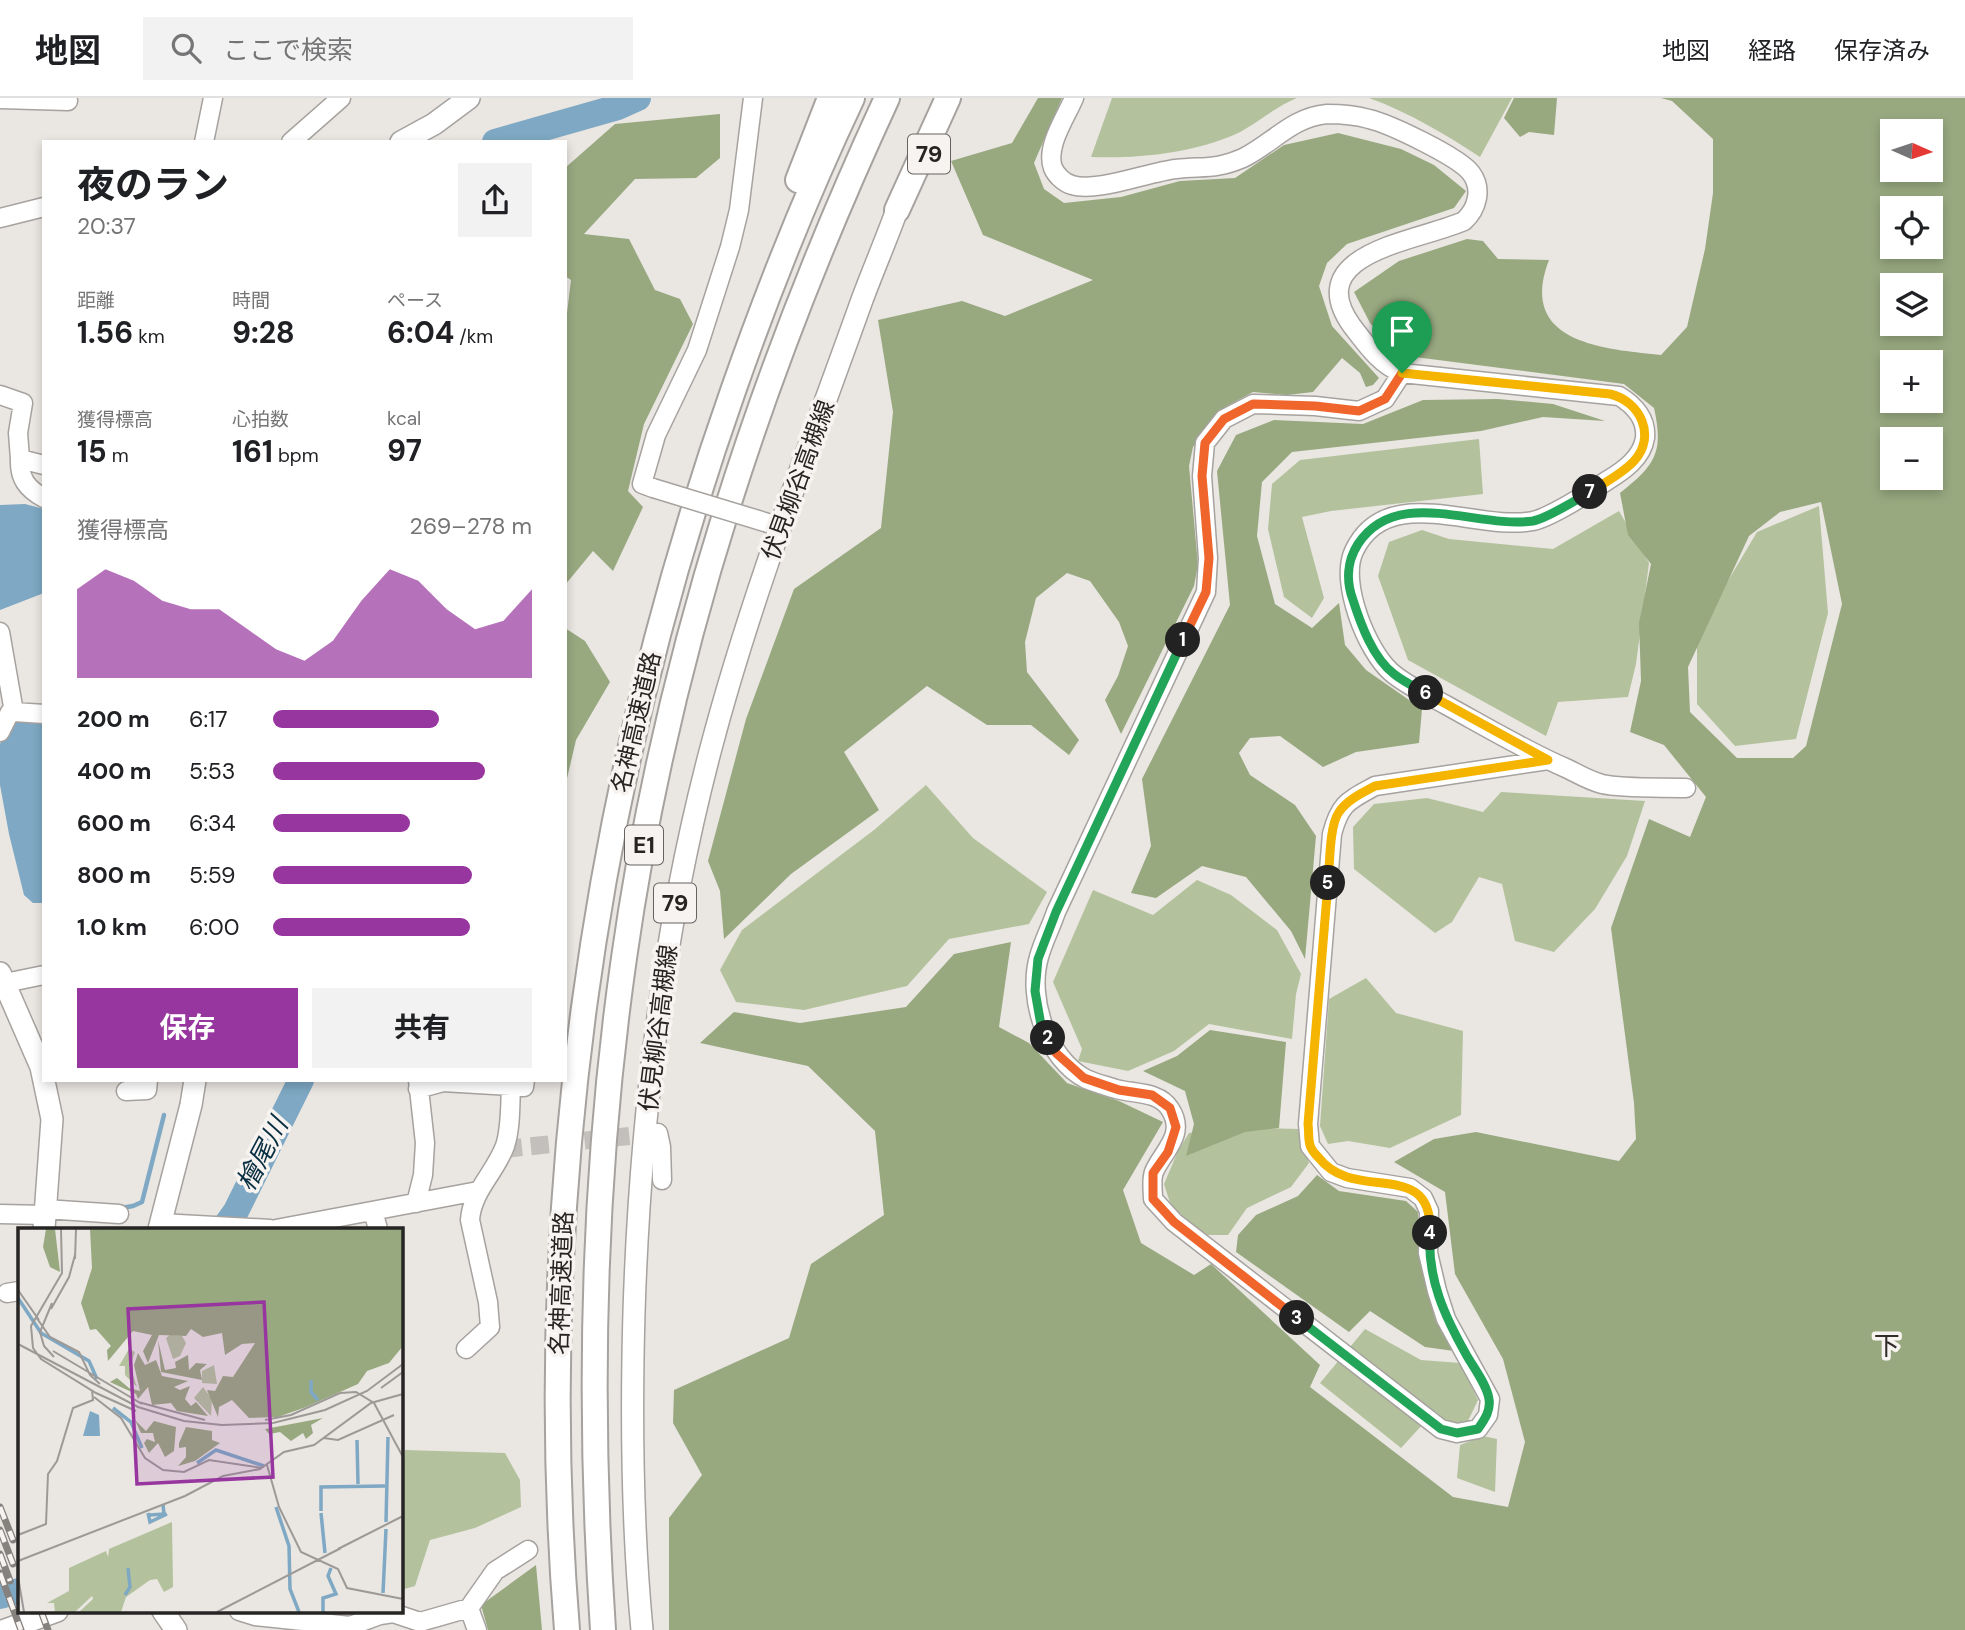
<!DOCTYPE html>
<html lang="ja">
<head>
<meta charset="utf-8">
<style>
  body { margin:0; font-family:"DM Sans","Noto Sans JP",sans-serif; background:#f2f2f2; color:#202124; height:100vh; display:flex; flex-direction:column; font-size:26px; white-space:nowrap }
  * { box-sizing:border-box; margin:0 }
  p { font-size:23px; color:#757577 }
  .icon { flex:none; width:38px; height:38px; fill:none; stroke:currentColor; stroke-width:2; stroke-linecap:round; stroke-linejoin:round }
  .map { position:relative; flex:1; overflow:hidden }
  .sheet { position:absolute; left:42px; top:42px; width:525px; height:942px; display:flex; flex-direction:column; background:#fff; border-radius:0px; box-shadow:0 4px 10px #0003 }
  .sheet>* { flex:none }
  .needle { width:46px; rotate:93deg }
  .buttons { position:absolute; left:1880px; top:21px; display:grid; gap:14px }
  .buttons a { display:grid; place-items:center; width:63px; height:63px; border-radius:0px; background:#fff; box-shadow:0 4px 10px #0003; font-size:35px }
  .pin { position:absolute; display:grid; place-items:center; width:60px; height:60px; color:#fff; margin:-72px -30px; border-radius:50% 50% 50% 0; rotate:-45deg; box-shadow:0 0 7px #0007 }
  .pin .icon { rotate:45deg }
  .km { position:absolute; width:35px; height:35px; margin:-18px; border-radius:50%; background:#222; color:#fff; font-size:19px; line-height:35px; text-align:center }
  .round { display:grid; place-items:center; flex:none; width:74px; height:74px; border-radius:0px; background:#f2f2f2 }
  .head { display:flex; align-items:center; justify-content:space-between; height:119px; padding:0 35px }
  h1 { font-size:38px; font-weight:700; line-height:52px }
  .figures { display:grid; grid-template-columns:repeat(3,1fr); gap:10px; height:119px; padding:7px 35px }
  .figures div { display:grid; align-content:center }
  .figures b { font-size:30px; font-weight:700 }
  .figures small { font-size:19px; font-weight:400 }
  .figures p { font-size:19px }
  .chart { height:196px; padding:14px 35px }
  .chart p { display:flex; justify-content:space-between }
  .chart svg { width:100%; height:126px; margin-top:7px; fill:#97369e; opacity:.7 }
  .action { display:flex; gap:14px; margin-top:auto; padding:14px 35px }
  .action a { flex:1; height:80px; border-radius:0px; background:#97369e; color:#fff; font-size:28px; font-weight:700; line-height:80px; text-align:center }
  .action a+a { background:#f2f2f2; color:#202124 }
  ul { padding:0 35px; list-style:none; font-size:23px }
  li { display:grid; grid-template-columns:112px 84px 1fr; align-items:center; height:52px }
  li i { height:18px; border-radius:9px; background:#97369e }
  header { display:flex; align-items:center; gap:42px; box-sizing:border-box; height:98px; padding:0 35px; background:#fff; border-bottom:2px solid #e0e0e0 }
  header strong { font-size:33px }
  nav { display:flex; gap:38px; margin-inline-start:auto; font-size:24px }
  .search { width:490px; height:63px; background:#f2f2f2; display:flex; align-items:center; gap:18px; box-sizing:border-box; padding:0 24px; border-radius:0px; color:#757577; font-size:26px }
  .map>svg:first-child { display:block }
</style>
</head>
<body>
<header>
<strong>地図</strong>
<div class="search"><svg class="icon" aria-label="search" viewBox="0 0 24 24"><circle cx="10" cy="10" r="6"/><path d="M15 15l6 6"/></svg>ここで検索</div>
<nav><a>地図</a><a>経路</a><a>保存済み</a></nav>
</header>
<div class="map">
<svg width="1965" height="1532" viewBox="0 0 1965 1532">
  <rect width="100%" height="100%" fill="#eae6e2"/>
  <path fill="#b3c29d" d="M1112 0H1297C1274 9 1257 26 1236 36 1194 55 1136 61 1091 59Z
    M1369 0H1512L1480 59C1445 36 1408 14 1369 0Z
    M1479 341 1483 396 1331 413 1302 419 1324 500 1312 520 1284 499 1268 431 1272 386 1300 362Z
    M1819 408 1828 515 1796 641 1735 648 1697 606V535L1757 434Z
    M1619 413 1649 465 1636 566 1628 599 1558 604 1546 638 1408 562 1378 478 1389 444 1422 432 1449 441 1553 451Z
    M926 687 973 740 1047 794 1029 826 949 841 907 888 804 912 736 904 720 872 742 832 874 732Z
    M1501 694 1645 703 1627 758 1595 811 1554 854 1515 843 1502 786 1479 779 1452 824 1435 835 1354 771 1353 729 1374 706 1427 700 1483 714Z
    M1197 782 1231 797 1277 832 1301 876 1296 896 1292 941 1209 926 1174 953 1128 973 1078 963 1082 951 1053 884 1093 792 1153 817Z
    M1366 880 1396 915 1463 933 1461 1017 1390 1050 1348 1043 1328 1046 1320 1028 1329 901Z
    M1260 1030 1298 1031 1309 1065 1291 1089 1247 1110 1228 1137H1206L1171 1108 1164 1086 1178 1053 1189 1035Z
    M1365 1231 1421 1262 1460 1265 1478 1302 1468 1323 1450 1326 1435 1313 1401 1350 1320 1285Z
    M1483 1338 1497 1341 1495 1394 1457 1380 1460 1347Z
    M405 1352 505 1355 520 1382 521 1409 475 1430 430 1442 415 1488 401 1492V1378H403Z"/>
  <path fill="#98a980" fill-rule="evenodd" d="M1038 0H1062L1034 65 1044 91 1064 105 1121 99 1180 83 1235 80 1284 47 1338 35 1401 51 1434 67 1466 93 1454 110 1347 146 1327 165 1319 188 1332 228 1379 280 1373 287 1366 289 1360 275 1342 260 1313 294 1287 297 1253 294 1227 308 1193 349 1189 368 1198 467 1194 488 1121 636 1105 602 1118 578 1128 548 1119 524 1090 483 1067 475 1036 500 1025 544 1027 574 1079 642 1069 657 1031 627H987L927 588 844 654 879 712 791 776 724 841 720 793 708 763 746 621 794 491 881 430 893 314 878 222 962 203 1005 218 1093 182 983 137 951 63 1012 45Z
    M1514 0H1557L1554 37 1529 34 1520 39 1504 20Z
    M1661 0H1965V1532H669V1420L702 1377 673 1325 674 1292 789 1240 811 1166 884 1117 875 1033 808 968 700 945 734 914 800 925 906 909 954 856 1011 844 999 929 1029 945 1067 985 1119 1003 1163 1024 1123 1092 1141 1145 1194 1177 1211 1166 1320 1267 1310 1289 1453 1399 1508 1409 1525 1344 1503 1261 1455 1176 1445 1094 1394 1064 1434 1041 1476 1034 1619 1063 1636 1041 1634 1005 1611 830 1649 721 1690 739 1706 699 1664 647 1630 634 1641 583 1639 525 1651 466 1628 437 1620 395C1655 367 1664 355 1654 310L1624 286 1399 257 1370 225 1354 194 1399 163 1467 141 1483 143 1498 161 1549 162C1517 245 1603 251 1661 257L1687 229 1705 151 1713 95V41L1672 3ZM1892 33H1930V72H1892ZM1892 110H1930V149H1892ZM1892 187H1930V226H1892ZM1892 264H1930V303H1892ZM1892 341H1930V380H1892ZM1821 404 1842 506 1806 648 1793 660H1737L1690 614 1688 569 1749 438 1780 414Z
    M720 16V60L696 80 635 81 584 136 629 141 655 192 680 201 693 226 644 326 628 393 643 409 613 473 593 453 565 487V215H567L571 182 565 178V70L615 26Z
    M1498 301 1553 306 1605 323 1543 319 1481 333 1292 354 1262 384 1257 438 1275 506 1312 530 1339 505 1345 547 1366 572 1422 611 1419 645 1356 654 1323 669 1280 638 1250 640 1239 655 1250 677 1295 707 1316 738 1305 861 1291 833 1246 779 1202 768 1156 800 1131 795 1151 748 1142 681 1230 507 1217 373 1236 337 1274 322 1363 326 1423 302Z
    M565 530 585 543 610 584 576 642 565 689Z
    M1210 932 1286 944 1279 1030 1245 1034 1186 1058 1194 1026 1185 993 1143 973 1177 958Z
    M1317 1077 1339 1093 1406 1103 1418 1114V1156L1435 1221 1454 1253 1425 1249 1370 1213 1349 1234 1236 1154 1238 1137 1256 1117 1298 1098Z
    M536 1467 542 1532H488L481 1507Z"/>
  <path fill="#7ea8c3" d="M25 406 44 411V495L0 512V407Z
    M12 622 44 626V805H33L24 797 9 736 0 687V646Z"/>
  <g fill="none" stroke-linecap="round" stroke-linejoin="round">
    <path stroke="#7ea8c3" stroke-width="4.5" d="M121 1110 133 1108 142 1104 164 1017"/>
    <path stroke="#7ea8c3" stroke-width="26" d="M495 44 618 9 638 0
      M223 1131 236 1113 301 982
      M0 1498 19 1493"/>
    <path stroke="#c3bfbc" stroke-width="18" stroke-dasharray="18 9" stroke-linecap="butt" d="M504 1051 658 1035"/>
    <g stroke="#a6a29f" stroke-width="21">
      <path id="minor" d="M1074 0C1066 19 1045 49 1053 70 1056 77 1064 85 1072 87 1097 95 1148 74 1176 71 1204 68 1215 72 1243 60 1272 46 1292 19 1327 16 1341 16 1355 17 1369 21 1390 26 1459 59 1471 75 1483 91 1477 111 1464 123 1420 143 1299 154 1352 228 1366 246 1380 267 1402 275L1619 298C1634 307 1647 321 1645 340 1642 360 1623 373 1608 382 1592 393 1551 419 1533 423 1476 434 1387 383 1354 453 1339 484 1367 553 1391 574 1407 588 1428 597 1446 607 1486 629 1526 653 1568 671 1578 676 1590 683 1602 686 1625 691 1662 689 1686 690
        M0 1 68 3
        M204 44 213 0
        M291 44 341 0
        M0 120 44 109
        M1402 275 1385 301 1359 313 1315 308 1253 306 1224 321 1205 345 1202 378 1208 460 1206 494 1056 814C1051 829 1043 844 1039 859 1027 900 1047 961 1086 981 1095 985 1107 988 1116 991 1134 996 1159 993 1170 1011 1187 1037 1162 1054 1154 1074 1151 1081 1153 1093 1153 1101L1174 1124 1441 1331 1457 1335 1478 1331 1488 1317 1490 1301 1446 1221 1437 1193 1428 1155 1429 1113 1423 1100 1410 1090 1347 1080 1331 1074 1310 1048 1308 1026 1332 736C1340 705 1348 703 1375 688L1548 662
        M0 297 23 305 18 335 20 361 44 367
        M20 361C19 380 27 391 44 400
        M653 390 642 386 656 337 697 252 730 149 739 112 753 0
        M0 534 14 614 44 616
        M0 634 10 614
        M5 885 44 877
        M418 991 443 984 511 988
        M126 993 147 992 148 982
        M658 1035 661 1049 662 1082
        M416 1105 423 1077 425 1045 418 982
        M45 1111 119 1116
        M373 1113 378 1131
        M0 1116 45 1117
        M161 1125 270 1131
        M276 1131 478 1093
        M7 1195 19 1193
        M466 1251 490 1229 488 1204 470 1122C472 1093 495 1075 505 1048 511 1030 510 1007 511 988L524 989 525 982
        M469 1510 495 1473 528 1452
        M239 1513 255 1518 350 1528 380 1517 393 1515 420 1524 469 1510 477 1532"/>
    </g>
    <g stroke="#a6a29f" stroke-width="24">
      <path id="major" d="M401 44 434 26 469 0
        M0 875 41 969 52 1021 44 1131
        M159 1131 191 1007 195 982
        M163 1513 176 1532
        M5 1532 57 1513
        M642 1532C632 1427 631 1320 634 1214 640 1024 662 835 711 650 751 498 809 350 862 202 875 167 890 133 902 98"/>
    </g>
    <g stroke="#a6a29f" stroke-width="28">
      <path id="highway" d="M798 82 830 0
        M897 112 948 0
        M567 1532C533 1112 593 690 733 293 768 193 807 95 852 0
        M603 1532C588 1308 592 1083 624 860 666 563 761 272 887 0"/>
    </g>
    <use href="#minor" stroke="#fff" stroke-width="18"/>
    <use href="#major" stroke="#fff" stroke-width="21"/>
    <use href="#highway" stroke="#fff" stroke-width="24"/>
    <g stroke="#84817f" stroke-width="7">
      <path id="rail" d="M0 1409 13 1442
        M0 1432 13 1466
        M0 1456 10 1483
        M0 1475 21 1532
        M41 1513 48 1532"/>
    </g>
    <use href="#rail" stroke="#f7f3f0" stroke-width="4.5" stroke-dasharray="13" stroke-linecap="butt"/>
    <g stroke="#a6a29f" stroke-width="21" stroke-linecap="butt">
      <path id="minor-bridge" d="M653 390 768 425"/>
    </g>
    <use href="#minor-bridge" stroke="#fff" stroke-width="18"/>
  </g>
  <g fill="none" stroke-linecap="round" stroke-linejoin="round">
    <g stroke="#fff" stroke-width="14">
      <path id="split-1" d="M1183 542 1206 494 1209 460 1202 378 1205 345 1224 321 1253 306 1315 308 1359 313 1385 301 1402 275"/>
    </g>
    <g stroke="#fff" stroke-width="14">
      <path id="split-2" d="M1048 940 1041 927 1035 893 1038 861 1056 814 1183 542"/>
    </g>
    <g stroke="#fff" stroke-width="14">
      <path id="split-3" d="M1048 940 1056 955 1084 980 1119 992 1152 997 1170 1010 1176 1029 1168 1054 1153 1075V1101L1174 1124 1297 1220"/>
    </g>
    <g stroke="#fff" stroke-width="14">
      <path id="split-4" d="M1297 1220 1441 1331 1457 1335 1478 1331C1484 1322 1491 1313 1489 1301 1487 1287 1474 1270 1467 1258 1445 1219 1427 1181 1430 1135"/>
    </g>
    <g stroke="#fff" stroke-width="14">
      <path id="split-5" d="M1328 785 1308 1026C1309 1032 1308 1041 1310 1047 1311 1052 1316 1057 1319 1060 1355 1106 1433 1058 1430 1135"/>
    </g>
    <g stroke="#fff" stroke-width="14">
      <path id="split-6" d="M1328 785C1330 767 1329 728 1339 714 1347 702 1362 695 1375 688L1548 662 1426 595"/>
    </g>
    <g stroke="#fff" stroke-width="14">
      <path id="split-7" d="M1426 595C1415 589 1404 584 1394 576 1373 560 1361 527 1353 502 1346 483 1347 463 1358 446 1397 387 1476 431 1533 423 1548 420 1576 402 1590 394"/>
    </g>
    <g stroke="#fff" stroke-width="14">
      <path id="split-8" d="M1402 275 1610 296C1640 303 1657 338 1634 363 1622 376 1604 385 1590 394"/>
    </g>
    <use href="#split-1" stroke="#f0652b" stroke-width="9"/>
    <use href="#split-2" stroke="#22a559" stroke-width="9"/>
    <use href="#split-3" stroke="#f0652b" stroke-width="9"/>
    <use href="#split-4" stroke="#22a559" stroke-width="9"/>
    <use href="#split-5" stroke="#f5b400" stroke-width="9"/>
    <use href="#split-6" stroke="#f5b400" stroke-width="9"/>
    <use href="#split-7" stroke="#22a559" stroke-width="9"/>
    <use href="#split-8" stroke="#f5b400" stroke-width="9"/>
  </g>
  <g text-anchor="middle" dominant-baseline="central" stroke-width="7" stroke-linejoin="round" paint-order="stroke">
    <g fill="#f7f3f0" stroke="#656361" stroke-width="2">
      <rect x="908" y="36.5" width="42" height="39" rx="5"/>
      <rect x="625" y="727.5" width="38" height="39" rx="5"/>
      <rect x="654" y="785.5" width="42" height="39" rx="5"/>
    </g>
    <g font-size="23" font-weight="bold" fill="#262524">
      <text x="929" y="56">79</text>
      <text x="644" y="747">E1</text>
      <text x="675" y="805">79</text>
    </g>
    <g font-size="24" fill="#262524" stroke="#f7f3f0">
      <text transform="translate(798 382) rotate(-70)">伏見柳谷高槻線</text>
      <text transform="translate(636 624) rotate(-77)">名神高速道路</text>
      <text transform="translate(658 930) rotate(-83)">伏見柳谷高槻線</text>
      <text transform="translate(561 1185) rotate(-88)">名神高速道路</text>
    </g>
    <g font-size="26" font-style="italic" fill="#082e41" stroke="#f7f3f0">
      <text transform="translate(262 1056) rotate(-62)">檜尾川</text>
    </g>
    <g font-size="26" fill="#302d2b" stroke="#f7f3f0">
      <text x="1887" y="1248">下</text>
    </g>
  </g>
  <g transform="translate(18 1130)">
    <rect width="385" height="385" fill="#eae6e2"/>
    <path d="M152 107 164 108 168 115 162 128 155 131 148 110ZM111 121 117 124 112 138 119 159 107 147V138H101ZM196 137 199 156 184 155V143ZM185 159 194 171 193 188 176 170ZM154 294 155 359 146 364 139 351 132 352 108 369 103 384H61L75 371 74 368 57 384H37L36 375H29L51 363V340L88 323 90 329 91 321Z" fill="#b3c29d"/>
    <path d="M28 1H37L42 44 32 39 25 19ZM72 1H385V118L371 135 349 143 340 156 288 179 260 189 231 190 214 172 201 179 200 189 189 162 197 163 205 148 215 149 237 115 224 116 207 127 204 105 185 109 173 101 168 108 141 107 130 135 125 123 134 107 115 103 90 133 89 122 93 118 78 101 72 102 63 75 74 40ZM140 112 147 142 158 140 157 134 170 127 171 142 178 135 189 136 182 142 184 152 143 144ZM120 125 127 137 138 132 144 148 170 153 156 159 162 162 172 158 167 171 173 178 178 174 190 188 159 183 153 175 134 177 130 159 120 171 118 166 92 154 99 150 111 160 122 163 116 137ZM305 190 293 197 295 205 288 211 285 205 273 213 262 204 251 206 247 201ZM117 192 128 203 136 193 158 199 156 223 147 229 140 215 131 225 126 215 129 211 137 214 135 205H123ZM168 199 194 203V212L202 215 177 233 160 238 168 229V219L161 220V215Z" fill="#98a980"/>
    <path d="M72 183 81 187 82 208H65Z" fill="#7ea8c3"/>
    <path fill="none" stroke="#7ea8c3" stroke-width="3.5" d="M0 70 23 105 71 133 79 151M293 152V164L300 172M95 180 113 194 124 220M339 212 340 256M179 235 198 222 246 238M258 279 271 318 272 361 281 384M303 283V259L367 258M130 285 132 294 149 286M303 285 307 325M132 287 146 286 145 277M368 294 370 209M365 365 368 301M107 367 112 359 110 340M305 384V370L318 366 310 348 313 340"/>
    <path fill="none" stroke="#9c9996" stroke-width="2" d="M43 1 44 45 13 98 15 120 23 131 78 165 118 183M57 31 58 1M0 62 21 92M34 75 22 104 26 118 36 129M33 81 51 49 57 27M18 89 32 109 61 124 72 147 82 156M0 116 120 179 166 193 204 197 255 195 307 182 349 163 385 136M35 123 124 176M363 160 385 144M76 169 103 190 127 230 145 242 166 244 191 232 244 240M120 174 187 192M247 192 273 187 322 165 338 164 356 175 385 229M306 210 320 212 376 187M249 237 261 279 283 324 320 341 329 360 385 371M0 307 28 296 30 246 39 233 55 180 75 172 74 162M320 321 385 288M0 333 167 268 205 248 242 241 266 224 296 217 353 175 385 166M0 349 6 384M199 384 323 320"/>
    <path fill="#97369e" fill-opacity="0.15" stroke="#97369e" stroke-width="3.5" d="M246 74 255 249 119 256 110 81Z"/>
    <rect width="385" height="385" fill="none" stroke="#262524" stroke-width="3.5"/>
  </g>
</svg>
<div class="buttons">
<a><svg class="needle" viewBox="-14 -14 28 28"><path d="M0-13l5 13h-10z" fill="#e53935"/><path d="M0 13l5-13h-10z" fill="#757577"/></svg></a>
<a><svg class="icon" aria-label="locate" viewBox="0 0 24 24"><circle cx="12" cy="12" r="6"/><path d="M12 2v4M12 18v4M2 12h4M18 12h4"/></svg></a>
<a><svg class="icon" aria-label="layers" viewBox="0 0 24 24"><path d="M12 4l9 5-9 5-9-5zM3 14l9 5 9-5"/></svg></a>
<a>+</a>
<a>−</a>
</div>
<div class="pin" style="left:1402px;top:275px;background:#1e9e55"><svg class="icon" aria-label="arrive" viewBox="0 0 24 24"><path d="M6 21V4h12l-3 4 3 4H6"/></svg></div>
<b class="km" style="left:1183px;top:542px">1</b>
<b class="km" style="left:1048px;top:940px">2</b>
<b class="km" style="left:1297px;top:1220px">3</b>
<b class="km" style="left:1430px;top:1135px">4</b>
<b class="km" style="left:1328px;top:785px">5</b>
<b class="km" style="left:1426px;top:595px">6</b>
<b class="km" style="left:1590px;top:394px">7</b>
<section class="sheet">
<div class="head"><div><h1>夜のラン</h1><p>20:37</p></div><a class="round"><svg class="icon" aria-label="share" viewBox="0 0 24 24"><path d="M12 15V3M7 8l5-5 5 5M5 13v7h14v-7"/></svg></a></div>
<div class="figures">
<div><p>距離</p><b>1.56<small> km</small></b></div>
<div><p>時間</p><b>9:28</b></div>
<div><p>ペース</p><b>6:04<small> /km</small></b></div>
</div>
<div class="figures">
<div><p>獲得標高</p><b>15<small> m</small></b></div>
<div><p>心拍数</p><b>161<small> bpm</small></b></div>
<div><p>kcal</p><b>97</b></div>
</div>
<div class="chart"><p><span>獲得標高</span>269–278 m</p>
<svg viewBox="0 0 160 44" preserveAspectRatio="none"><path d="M0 44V13L10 6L20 10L30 17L40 20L50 20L60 27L70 34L80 38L90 31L100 17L110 6L120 10L130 20L140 27L150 24L160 13V44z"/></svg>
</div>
<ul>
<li><b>200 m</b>6:17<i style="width:64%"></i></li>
<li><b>400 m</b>5:53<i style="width:82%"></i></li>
<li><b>600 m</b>6:34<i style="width:53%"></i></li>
<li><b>800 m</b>5:59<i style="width:77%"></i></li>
<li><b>1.0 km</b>6:00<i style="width:76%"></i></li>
</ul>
<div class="action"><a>保存</a><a>共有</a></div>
</section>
</div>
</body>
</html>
